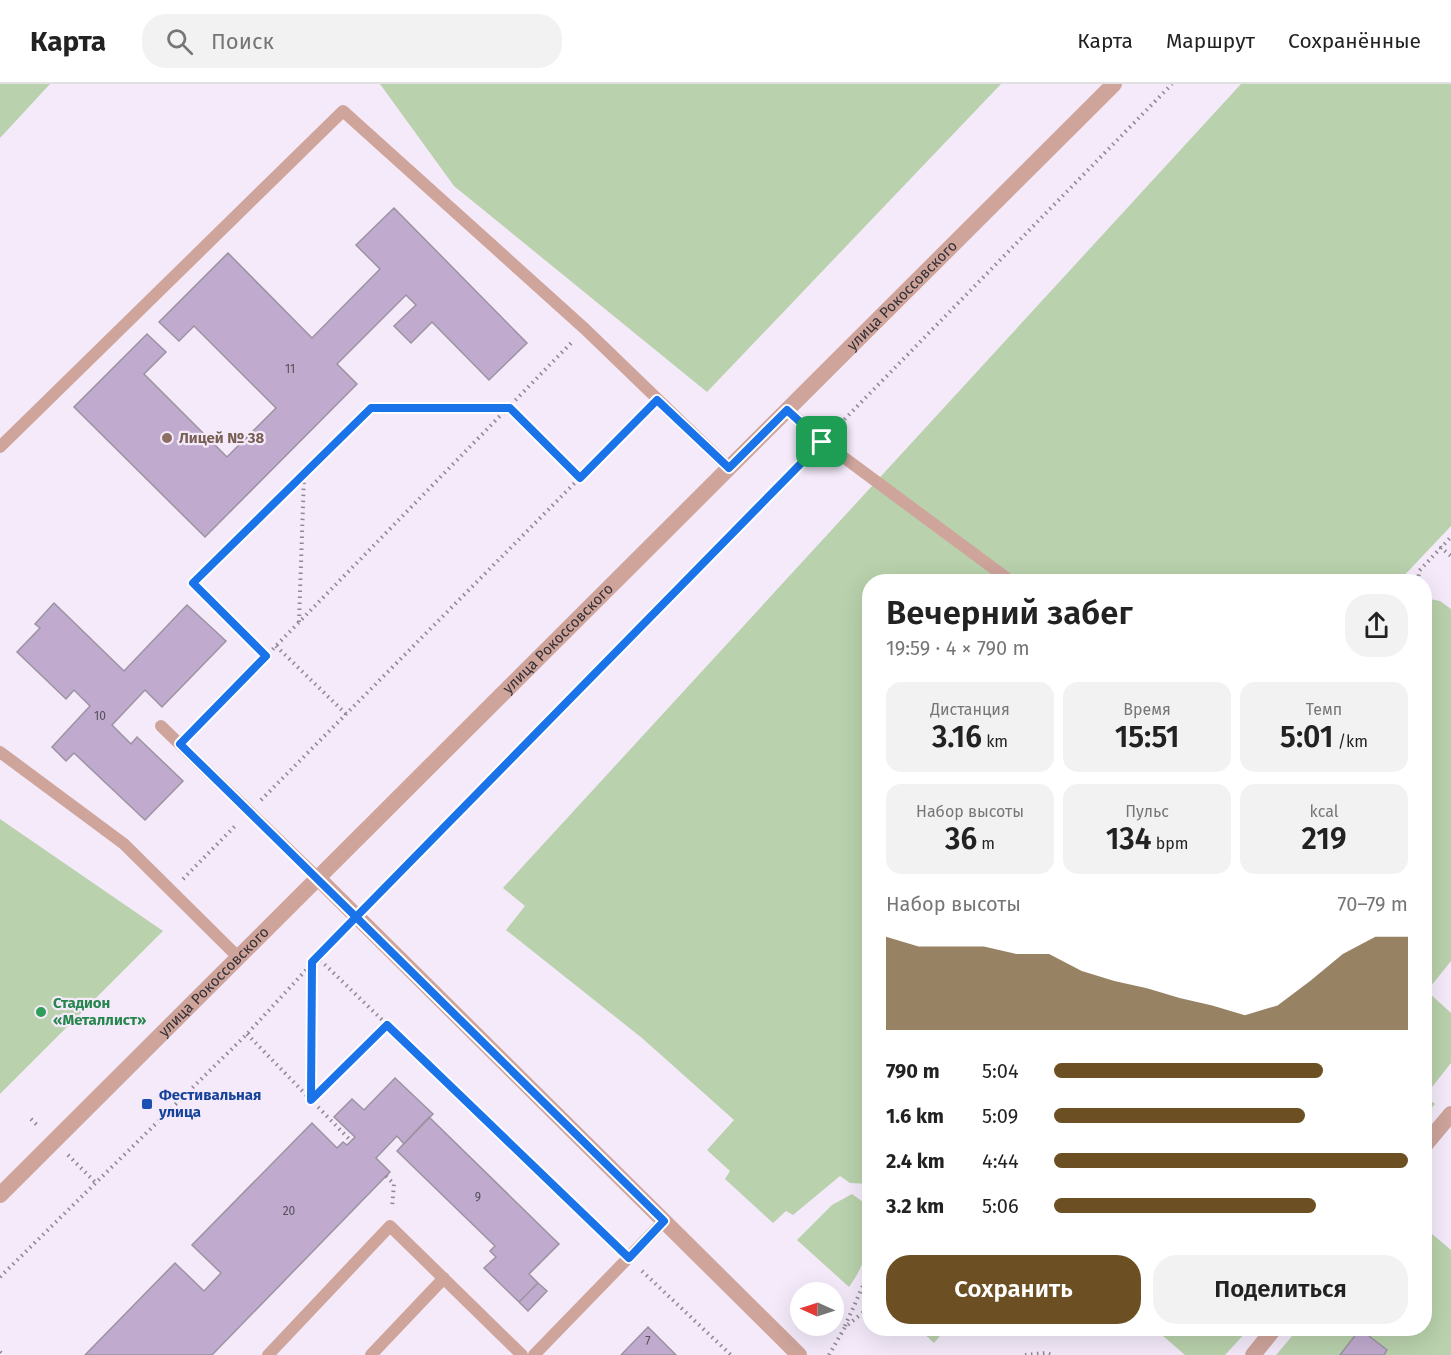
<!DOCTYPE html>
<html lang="ru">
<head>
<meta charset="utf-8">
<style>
  body { margin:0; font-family:"Fira Sans",sans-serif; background:#f2f2f2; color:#222; height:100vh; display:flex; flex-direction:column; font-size:22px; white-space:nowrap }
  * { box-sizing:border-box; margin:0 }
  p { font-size:20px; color:#767676 }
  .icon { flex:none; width:33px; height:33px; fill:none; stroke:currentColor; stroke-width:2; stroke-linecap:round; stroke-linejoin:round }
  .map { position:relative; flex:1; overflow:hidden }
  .details { position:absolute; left:862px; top:490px; width:570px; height:762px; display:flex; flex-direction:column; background:#fff; border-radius:24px; box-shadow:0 6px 24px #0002 }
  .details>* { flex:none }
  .needle { width:39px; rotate:273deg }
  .controls { position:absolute; left:790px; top:1198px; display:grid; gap:12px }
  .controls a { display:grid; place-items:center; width:54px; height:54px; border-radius:50%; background:#fff; box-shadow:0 6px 24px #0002; font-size:30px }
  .pin { position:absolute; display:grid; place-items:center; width:51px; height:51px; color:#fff; margin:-26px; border-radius:12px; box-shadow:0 3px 9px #0006 }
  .round { display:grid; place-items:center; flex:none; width:63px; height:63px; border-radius:24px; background:#f2f2f2 }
  .head { display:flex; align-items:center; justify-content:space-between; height:102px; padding:0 24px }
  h1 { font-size:33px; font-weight:600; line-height:45px }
  .stats { display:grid; grid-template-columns:repeat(3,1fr); gap:9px; height:102px; padding:6px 24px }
  .stats div { display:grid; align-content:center; border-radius:15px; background:#f2f2f2; text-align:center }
  .stats b { font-size:30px; font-weight:600 }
  .stats small { font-size:16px; font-weight:400 }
  .stats p { font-size:16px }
  .chart { height:168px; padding:12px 24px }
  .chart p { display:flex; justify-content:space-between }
  .chart svg { width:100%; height:108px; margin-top:6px; fill:#6c5023; opacity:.7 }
  .action { display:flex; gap:12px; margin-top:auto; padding:12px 24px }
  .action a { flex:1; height:69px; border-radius:24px; background:#6c5023; color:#fff; font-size:24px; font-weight:600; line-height:69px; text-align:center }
  .action a+a { background:#f2f2f2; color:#222 }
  ul { padding:0 24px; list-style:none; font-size:20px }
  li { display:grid; grid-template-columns:96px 72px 1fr; align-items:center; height:45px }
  li i { height:15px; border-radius:8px; background:#6c5023 }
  header { display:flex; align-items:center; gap:36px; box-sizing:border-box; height:84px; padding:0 30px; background:#fff; border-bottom:2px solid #e0e0e0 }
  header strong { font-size:28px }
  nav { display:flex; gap:33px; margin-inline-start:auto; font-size:21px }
  .search { width:420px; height:54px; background:#f2f2f2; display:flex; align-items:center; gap:15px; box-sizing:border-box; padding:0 21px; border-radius:24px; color:#767676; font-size:22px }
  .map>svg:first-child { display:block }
</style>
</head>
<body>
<header>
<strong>Карта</strong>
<div class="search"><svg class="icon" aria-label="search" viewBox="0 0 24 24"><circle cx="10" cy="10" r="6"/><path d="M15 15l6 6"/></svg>Поиск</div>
<nav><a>Карта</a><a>Маршрут</a><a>Сохранённые</a></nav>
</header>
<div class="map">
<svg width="1451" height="1271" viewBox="0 0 1451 1271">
  <rect width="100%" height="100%" fill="#f4eafa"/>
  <path fill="#b9d1ac" d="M0 0H50L0 54Z
    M380 0H1001L707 308 454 102Z
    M1241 0H1451V442L1398 498H870V1100L850 1099 840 1092 793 1131 786 1127 773 1139 725 1095 730 1087 707 1066 734 1036 642 954 506 846 525 822 503 804Z
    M1430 515 1440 517 1451 525V877L1427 907 1451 929V979L1425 1012 1435 1020 1425 1032V520Z
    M0 735 163 847 0 1010Z
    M852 1110 870 1123C870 1157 869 1175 849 1203L797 1156 832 1121Z
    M1425 1144 1451 1166V1271H1276L1298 1245H1425Z
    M919 1245H946L934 1259Z
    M1155 1245H1249L1225 1271H1185Z"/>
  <path fill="#c0aace" stroke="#9c93a2" stroke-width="1.5" d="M394 124 527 259 489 296 432 238 411 259 394 242 416 221 406 211 337 280 357 300 205 453 74 323 147 250 166 268 144 290 227 373 276 324 194 242 179 257 159 238 228 169 312 254 380 185 356 161Z
    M54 519 124 587 187 521 226 557 162 623 145 606 112 641 131 660 137 653 183 697 145 736 74 669 66 677 52 663 90 622 74 606 66 615 17 568 40 544 35 540Z
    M395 994 433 1030 404 1060 397 1052 376 1074 390 1088 212 1271H85L175 1179 204 1207 221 1189 192 1161 312 1039 337 1064 343 1058 347 1061 355 1053 334 1033 352 1015 364 1026Z
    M429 1033 559 1160 529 1190 538 1199 519 1218 484 1184 496 1173 490 1167 495 1162 397 1067Z
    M538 1199 547 1207 528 1227 519 1218Z
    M648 1243 676 1271H621Z
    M1360 1245 1387 1266 1384 1271H1340Z"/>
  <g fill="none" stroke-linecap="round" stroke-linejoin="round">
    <path stroke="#8f8893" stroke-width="4" stroke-dasharray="1.5 4.5" stroke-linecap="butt" d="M836 344 1172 0
      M1440 463 1451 472
      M1418 498 1419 487 1451 453
      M299 538 304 392 371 324H510L580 394
      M276 562 346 630
      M266 572 193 499 304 392
      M193 647 573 257
      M261 716 644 329
      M183 795 237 740
      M371 817 810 371
      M316 872 615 1161
      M247 950 351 1057
      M311 1015 312 879
      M312 1015 387 941
      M31 1035 39 1043
      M68 1071 96 1099
      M386 1092 394 1100 392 1124
      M642 1187 731 1271
      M0 1193 247 950 343 846
      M845 1242 870 1186
      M0 1268 3 1271
      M829 1271 845 1243 870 1223
      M1025 1271 1046 1269 1053 1271"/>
    <path stroke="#cea49b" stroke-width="12" d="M787 326 823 358 1012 498
      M0 363 343 27 585 245 729 384
      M161 642 318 794
      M0 668 124 760 238 873
      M268 1271 390 1142 522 1271
      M371 1271 444 1194
      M534 1271 664 1137"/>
    <path stroke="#cea49b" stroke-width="16" d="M318 794 799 1271
      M1425 1061 1451 1030
      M1253 1271 1274 1245"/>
    <path stroke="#cea49b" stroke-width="16" id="s1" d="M0 1111 1114 0"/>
  </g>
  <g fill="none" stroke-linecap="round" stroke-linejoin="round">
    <g stroke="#fff" stroke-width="12">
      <path id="route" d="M822 358 787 326 729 384 657 316 580 394 510 324H371L193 499 266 572 180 660 356 833 312 878 311 1016 387 941 629 1174 664 1137 356 833 822 358"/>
    </g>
    <use href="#route" stroke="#1a73e8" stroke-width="8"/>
  </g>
  <circle fill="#8d6e63" stroke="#f4eafa" stroke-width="2" cx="167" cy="354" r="6"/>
  <circle fill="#2e9e5b" stroke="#f4eafa" stroke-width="2" cx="41" cy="928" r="6"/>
  <rect fill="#1a4fb4" stroke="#f4eafa" stroke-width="2" x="141" y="1014" width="12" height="12" rx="3"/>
  <g text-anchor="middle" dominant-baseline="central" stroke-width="4.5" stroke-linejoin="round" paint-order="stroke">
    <g font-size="12" fill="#574e5c">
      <text x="290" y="285">11</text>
      <text x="100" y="632">10</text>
      <text x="478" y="1113">9</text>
      <text x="289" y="1127">20</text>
      <text x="648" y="1257">7</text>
    </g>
    <g font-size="15" fill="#343036" stroke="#f4eafa">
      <text stroke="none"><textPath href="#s1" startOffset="1274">улица Рокоссовского</textPath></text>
      <text stroke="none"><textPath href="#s1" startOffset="788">улица Рокоссовского</textPath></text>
      <text stroke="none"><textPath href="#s1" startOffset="302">улица Рокоссовского</textPath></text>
    </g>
    <g font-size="15" font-weight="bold" fill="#785e54" stroke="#f4eafa" text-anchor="start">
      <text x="179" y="354">Лицей № 38</text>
    </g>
    <g font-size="15" font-weight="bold" fill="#27864d" stroke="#f4eafa" text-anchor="start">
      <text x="53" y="919">Стадион<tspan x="53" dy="17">«Металлист»</tspan></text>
    </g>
    <g font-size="15" font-weight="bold" fill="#164399" stroke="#f4eafa" text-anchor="start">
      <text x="159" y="1011">Фестивальная<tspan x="159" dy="17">улица</tspan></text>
    </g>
  </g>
</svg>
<div class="controls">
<a><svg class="needle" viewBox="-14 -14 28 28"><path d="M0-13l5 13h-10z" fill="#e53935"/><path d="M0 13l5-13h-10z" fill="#767676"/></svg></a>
</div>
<div class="pin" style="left:822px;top:358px;background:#1e9e55"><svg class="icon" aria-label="arrive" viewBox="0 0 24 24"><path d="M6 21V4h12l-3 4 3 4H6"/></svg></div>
<section class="details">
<div class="head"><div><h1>Вечерний забег</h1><p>19:59 · 4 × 790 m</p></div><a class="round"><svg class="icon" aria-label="share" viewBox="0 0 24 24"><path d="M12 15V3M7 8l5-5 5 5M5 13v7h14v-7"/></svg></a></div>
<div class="stats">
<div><p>Дистанция</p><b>3.16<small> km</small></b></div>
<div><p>Время</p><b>15:51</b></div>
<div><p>Темп</p><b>5:01<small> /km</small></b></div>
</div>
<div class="stats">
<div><p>Набор высоты</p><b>36<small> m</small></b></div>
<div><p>Пульс</p><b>134<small> bpm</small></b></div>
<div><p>kcal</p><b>219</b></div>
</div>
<div class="chart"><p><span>Набор высоты</span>70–79 m</p>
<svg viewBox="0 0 160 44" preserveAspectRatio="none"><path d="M0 44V6L10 10L20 10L30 10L40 13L50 13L60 20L70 24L80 27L90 31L100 34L110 38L120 34L130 24L140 13L150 6L160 6V44z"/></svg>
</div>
<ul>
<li><b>790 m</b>5:04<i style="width:76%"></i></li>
<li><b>1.6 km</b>5:09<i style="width:71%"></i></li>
<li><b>2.4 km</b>4:44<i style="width:100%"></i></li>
<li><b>3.2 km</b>5:06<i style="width:74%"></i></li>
</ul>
<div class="action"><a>Сохранить</a><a>Поделиться</a></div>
</section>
</div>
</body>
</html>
